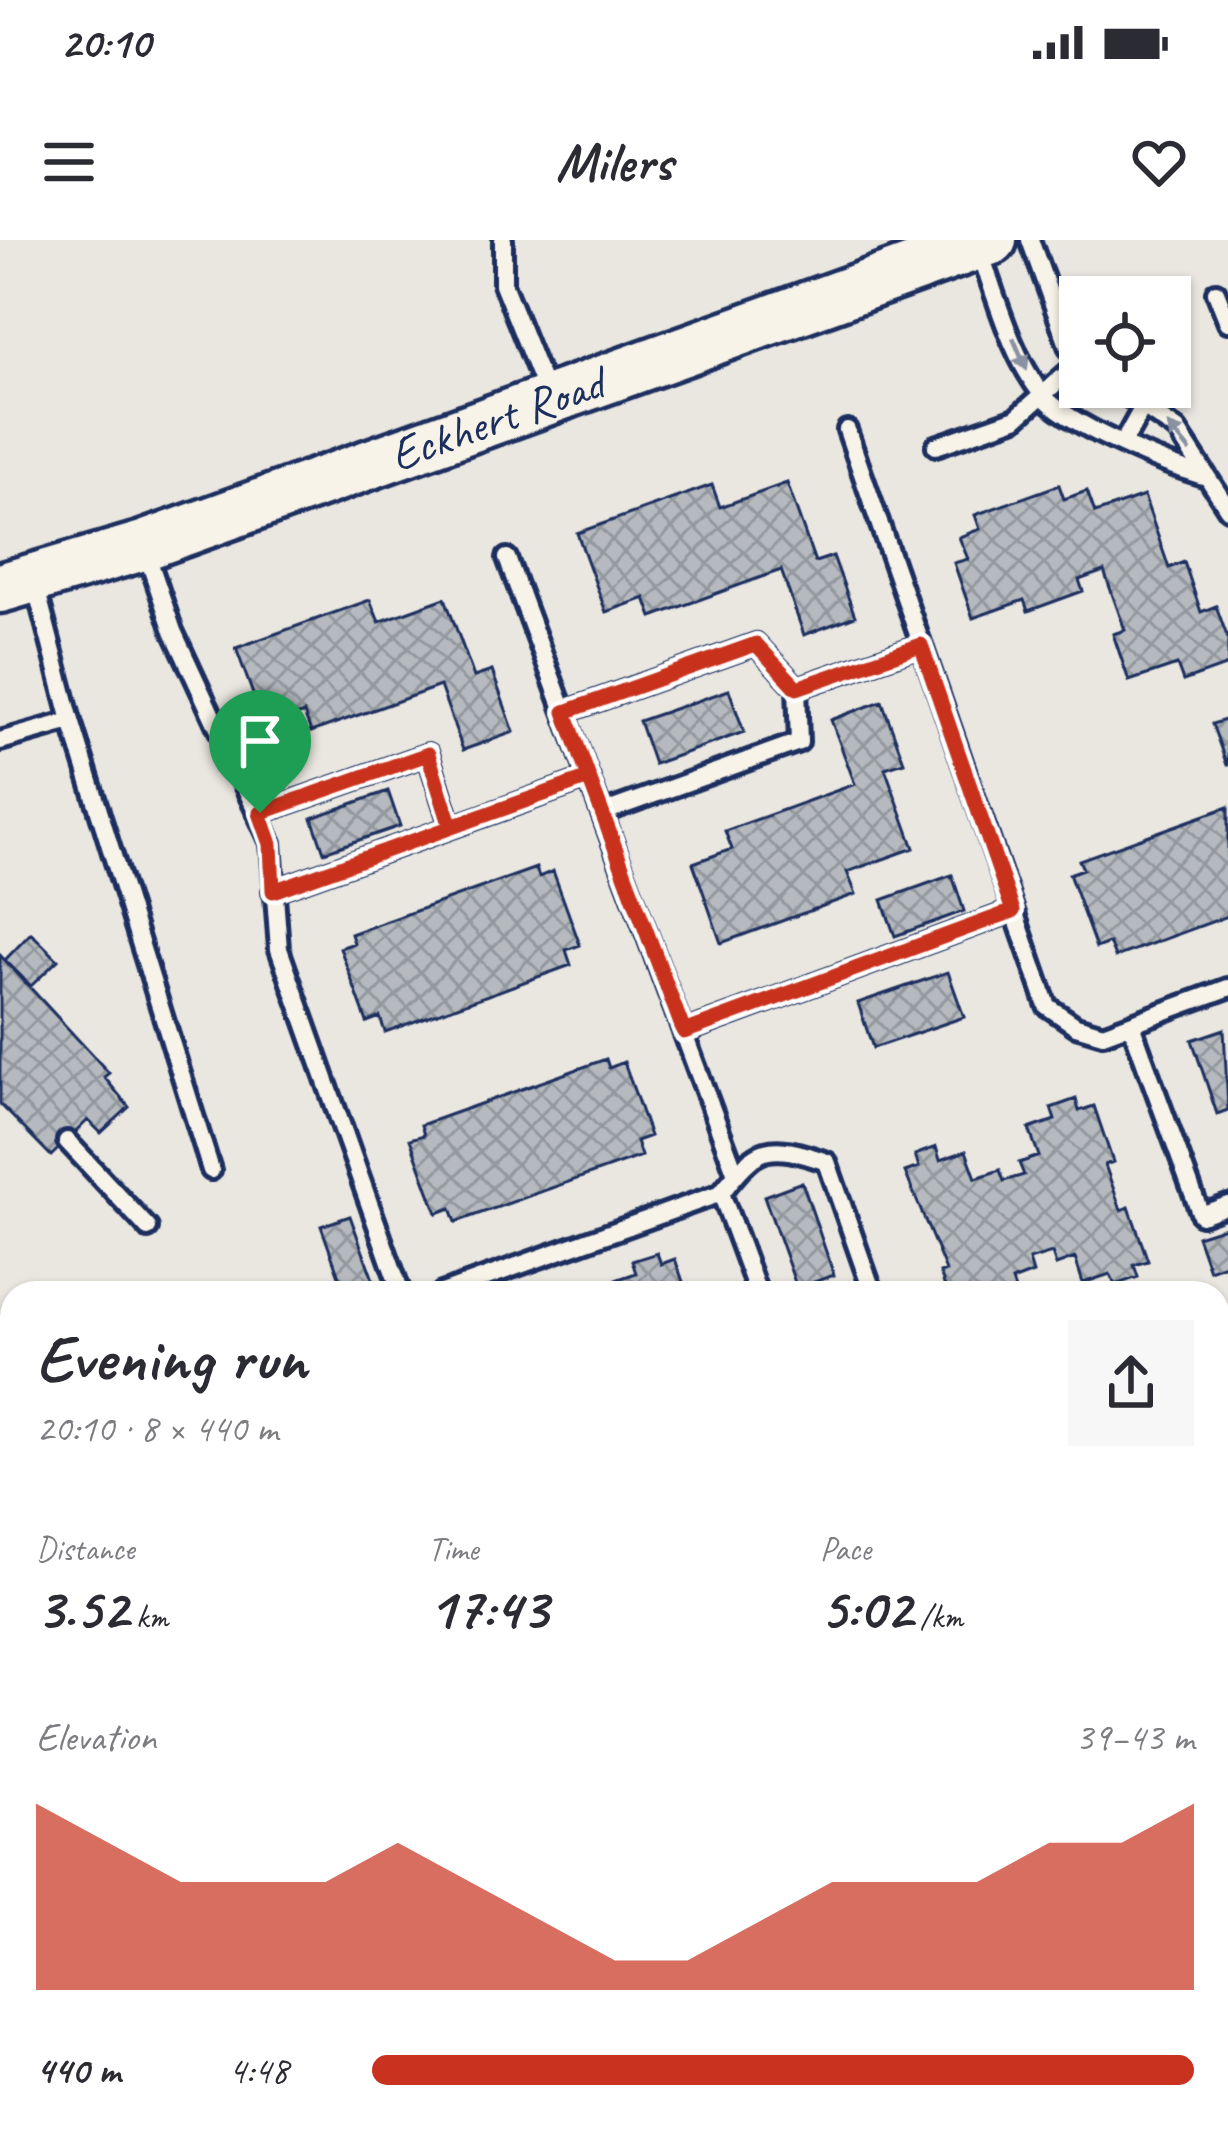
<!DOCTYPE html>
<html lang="en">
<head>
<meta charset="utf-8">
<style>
  body { margin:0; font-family:Caveat,sans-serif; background:#f7f7f7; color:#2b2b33; height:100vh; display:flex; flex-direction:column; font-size:45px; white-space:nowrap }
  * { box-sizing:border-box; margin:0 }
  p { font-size:39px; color:#7c7c81 }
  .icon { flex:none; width:66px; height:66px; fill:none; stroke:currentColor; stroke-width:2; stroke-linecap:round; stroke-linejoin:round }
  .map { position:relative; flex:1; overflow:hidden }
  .details { position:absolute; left:0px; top:1041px; width:1230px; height:861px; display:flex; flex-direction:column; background:#fff; border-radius:36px 36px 0 0; box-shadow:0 3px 9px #0004 }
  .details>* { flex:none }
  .tools { position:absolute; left:1059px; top:36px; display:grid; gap:24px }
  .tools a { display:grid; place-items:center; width:132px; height:132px; border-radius:0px; background:#fff; box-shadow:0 3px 9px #0004; font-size:60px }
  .pin { position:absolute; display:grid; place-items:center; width:102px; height:102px; color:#fff; margin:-123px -51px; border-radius:50% 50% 50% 0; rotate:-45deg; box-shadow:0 0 12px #0007 }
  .pin .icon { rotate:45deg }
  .round { display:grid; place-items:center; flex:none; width:126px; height:126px; border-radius:0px; background:#f7f7f7 }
  .summary { display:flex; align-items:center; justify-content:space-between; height:204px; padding:0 36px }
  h1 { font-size:66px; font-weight:700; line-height:90px }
  .stats { display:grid; grid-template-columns:repeat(3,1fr); gap:18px; height:204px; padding:12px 36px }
  .stats div { display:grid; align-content:center }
  .stats b { font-size:60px; font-weight:700 }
  .stats small { font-size:33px; font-weight:400 }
  .stats p { font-size:33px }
  .chart { height:336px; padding:24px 36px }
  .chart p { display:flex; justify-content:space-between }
  .chart svg { width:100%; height:216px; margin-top:12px; fill:#c8321e; opacity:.7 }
  ul { padding:0 36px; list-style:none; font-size:39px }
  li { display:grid; grid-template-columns:192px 144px 1fr; align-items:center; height:90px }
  li i { height:30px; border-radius:15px; background:#c8321e }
  .status { display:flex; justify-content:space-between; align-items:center; height:84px; padding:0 60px; background:#fff; direction:ltr }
  .status svg { height:33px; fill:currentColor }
  header { display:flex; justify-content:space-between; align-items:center; height:156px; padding:0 36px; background:#fff; font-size:54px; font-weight:700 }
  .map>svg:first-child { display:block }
</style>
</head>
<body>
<div class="status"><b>20:10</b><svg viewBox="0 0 49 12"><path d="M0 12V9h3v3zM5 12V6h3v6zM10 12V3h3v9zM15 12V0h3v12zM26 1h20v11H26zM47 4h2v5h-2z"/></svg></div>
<header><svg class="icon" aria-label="menu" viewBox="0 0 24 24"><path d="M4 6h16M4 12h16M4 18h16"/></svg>Milers<svg class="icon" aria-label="heart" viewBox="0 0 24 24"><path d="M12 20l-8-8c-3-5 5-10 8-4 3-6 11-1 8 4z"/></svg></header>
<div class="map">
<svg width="1228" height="1901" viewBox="0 0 1228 1901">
  <defs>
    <pattern id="building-cross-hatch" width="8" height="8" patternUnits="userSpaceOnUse" patternTransform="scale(3)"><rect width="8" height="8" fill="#b6babf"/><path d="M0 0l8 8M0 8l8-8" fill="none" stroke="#93989e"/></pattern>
  </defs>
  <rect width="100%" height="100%" fill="#eae7e0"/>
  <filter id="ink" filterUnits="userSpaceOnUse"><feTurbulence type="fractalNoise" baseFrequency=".00833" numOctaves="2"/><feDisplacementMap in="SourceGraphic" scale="24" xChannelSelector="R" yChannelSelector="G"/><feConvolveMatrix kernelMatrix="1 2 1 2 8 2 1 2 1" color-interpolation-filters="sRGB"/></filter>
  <g filter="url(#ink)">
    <path fill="url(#building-cross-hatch)" stroke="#1b2f5e" stroke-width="3" d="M787 243 815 322 833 316 855 376 804 395 781 330 652 377 645 358 606 372 577 293 712 245 720 267Z
      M1059 245 1064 259 1087 251 1095 273 1144 256 1169 328 1184 322 1201 372 1216 366 1228 399V425L1183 441 1177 425 1129 441 1113 394 1125 390 1104 331 1079 340 1083 351 1028 371 1024 360 973 378 954 323 968 319 959 297 980 289 975 275Z
      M445 358 474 437 492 431 514 492 463 510 440 446 311 492 304 473 265 487 236 408 370 360 379 382Z
      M729 450 744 492 654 524 639 481Z
      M882 461 904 522 885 528 914 608 847 632 856 654 721 703 693 623 732 609 725 591 855 544 831 480Z
      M1228 479V525H1227L1212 484Z
      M388 551 400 586 324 612 312 578Z
      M1228 567V676L1115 717 1109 703 1096 708 1069 634 1083 629 1079 620Z
      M536 628 539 637 553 631 580 705 566 710 571 725 385 792 380 777 367 782 340 708 354 703 351 694Z
      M952 635 964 671 895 696 882 660Z
      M31 693 58 720 31 746 5 720Z
      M0 715 109 833 104 837 129 867 101 893 88 880 51 916 0 864Z
      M948 732 964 777 873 808 858 763Z
      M1224 789 1228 870 1217 874 1192 800Z
      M606 819 609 828 624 822 650 896 636 901 641 916 456 982 451 968 437 973 410 899 424 895 421 885Z
      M1076 859 1079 871 1094 866 1113 922 1105 925 1121 970 1129 967 1148 1021 1134 1025 1138 1037 1115 1045 1110 1034 1083 1043 1075 1018 1056 1025 1052 1013 1029 1020 1033 1033 1012 1041 1016 1053H947L940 1033 946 1031 905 932 919 927 915 915 936 907 940 920 966 911 976 938 1000 930 1004 941 1024 935 1019 923 1039 916 1029 889 1055 880 1051 868Z
      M802 942 834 1035 797 1048 764 956Z
      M350 976 375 1045 345 1053 321 986Z
      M1228 986V1023L1209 1030 1197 996Z
      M657 1013 661 1024 675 1019 687 1053H615L610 1042 636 1033 632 1021Z
      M1228 1307V1359L1218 1363V1310Z
      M1228 1371V1423L1218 1427V1375Z
      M1228 1684V1735L1218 1739V1687Z
      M750 1890H766L770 1901H718Z"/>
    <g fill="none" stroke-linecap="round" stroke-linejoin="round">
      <g stroke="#1b2f5e" stroke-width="26">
        <path id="service" d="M503 0V44L547 154
          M1030 0 1069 108 1080 122
          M978 7C996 55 1010 113 1041 153 1064 184 1168 226 1207 237
          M1216 52 1228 82
          M1114 147 1177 190 1228 269
          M847 190 1047 766 1076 786 1103 794 1228 748
          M1123 203 1143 167
          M936 206 1016 178 1080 122
          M146 312 173 391 271 603 279 709 401 1053
          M507 318 736 934
          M34 340 71 481 211 930
          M565 472 756 404 797 448 921 405
          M0 501 71 481
          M260 573 428 514 451 587
          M602 573 799 502 797 448
          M273 651 589 538
          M1131 784 1201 975 1228 965
          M684 792 1013 671
          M67 901 148 988
          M721 953 758 1053
          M442 1053 721 953C759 904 768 902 827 922L873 1053
          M0 1661 12 1649
          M0 1703 12 1699"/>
      </g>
      <g stroke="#1b2f5e" stroke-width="42">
        <path id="minor" d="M1218 1206 1228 1203
          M1218 1852 1228 1846
          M822 1890 826 1901
          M1135 1901 1154 1890"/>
      </g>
      <g stroke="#1b2f5e" stroke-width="57">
        <g id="secondary">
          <path id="s1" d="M0 348 143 306 992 0"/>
        </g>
      </g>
      <use href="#service" stroke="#f7f3e8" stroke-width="16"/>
      <use href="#minor" stroke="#f7f3e8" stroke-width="33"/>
      <use href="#secondary" stroke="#f7f3e8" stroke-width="48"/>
    </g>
    <defs><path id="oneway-solid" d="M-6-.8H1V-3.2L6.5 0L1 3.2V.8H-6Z" transform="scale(3)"/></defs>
    <g fill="#8991a3">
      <use href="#oneway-solid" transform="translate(1020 114) rotate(67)"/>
      <use href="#oneway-solid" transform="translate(1179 198) rotate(-130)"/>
    </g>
  </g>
  <g fill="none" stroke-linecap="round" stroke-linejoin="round" filter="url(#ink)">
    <g stroke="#fff" stroke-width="24">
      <path id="route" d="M260 573 271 604 273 651 589 538 684 792 1013 671 921 405 797 448 756 404 565 472 589 538 451 587 428 514 260 573"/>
    </g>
    <use href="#route" stroke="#c8321e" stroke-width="15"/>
  </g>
  <g text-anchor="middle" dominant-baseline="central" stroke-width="10" stroke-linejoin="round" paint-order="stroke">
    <g font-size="48" fill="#1b2f5e" stroke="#f7f3e8">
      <text stroke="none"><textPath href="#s1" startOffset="525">Eckhert Road</textPath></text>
    </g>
  </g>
</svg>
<div class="tools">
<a><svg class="icon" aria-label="locate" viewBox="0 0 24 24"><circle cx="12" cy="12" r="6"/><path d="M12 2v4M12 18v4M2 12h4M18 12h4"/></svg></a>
</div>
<div class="pin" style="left:260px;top:573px;background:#1e9e55"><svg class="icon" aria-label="arrive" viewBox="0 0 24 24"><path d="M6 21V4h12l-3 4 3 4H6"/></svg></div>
<section class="details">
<div class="summary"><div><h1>Evening run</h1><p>20:10 · 8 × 440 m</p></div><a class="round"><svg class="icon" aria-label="share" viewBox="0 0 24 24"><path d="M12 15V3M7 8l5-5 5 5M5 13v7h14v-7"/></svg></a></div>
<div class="stats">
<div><p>Distance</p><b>3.52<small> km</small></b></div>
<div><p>Time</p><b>17:43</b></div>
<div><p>Pace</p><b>5:02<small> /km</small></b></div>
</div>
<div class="chart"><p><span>Elevation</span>39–43 m</p>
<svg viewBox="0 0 160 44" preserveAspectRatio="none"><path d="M0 44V6L10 14L20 22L30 22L40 22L50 14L60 22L70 30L80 38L90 38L100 30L110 22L120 22L130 22L140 14L150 14L160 6V44z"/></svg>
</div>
<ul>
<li><b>440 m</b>4:48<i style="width:100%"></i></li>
</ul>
</section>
</div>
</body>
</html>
